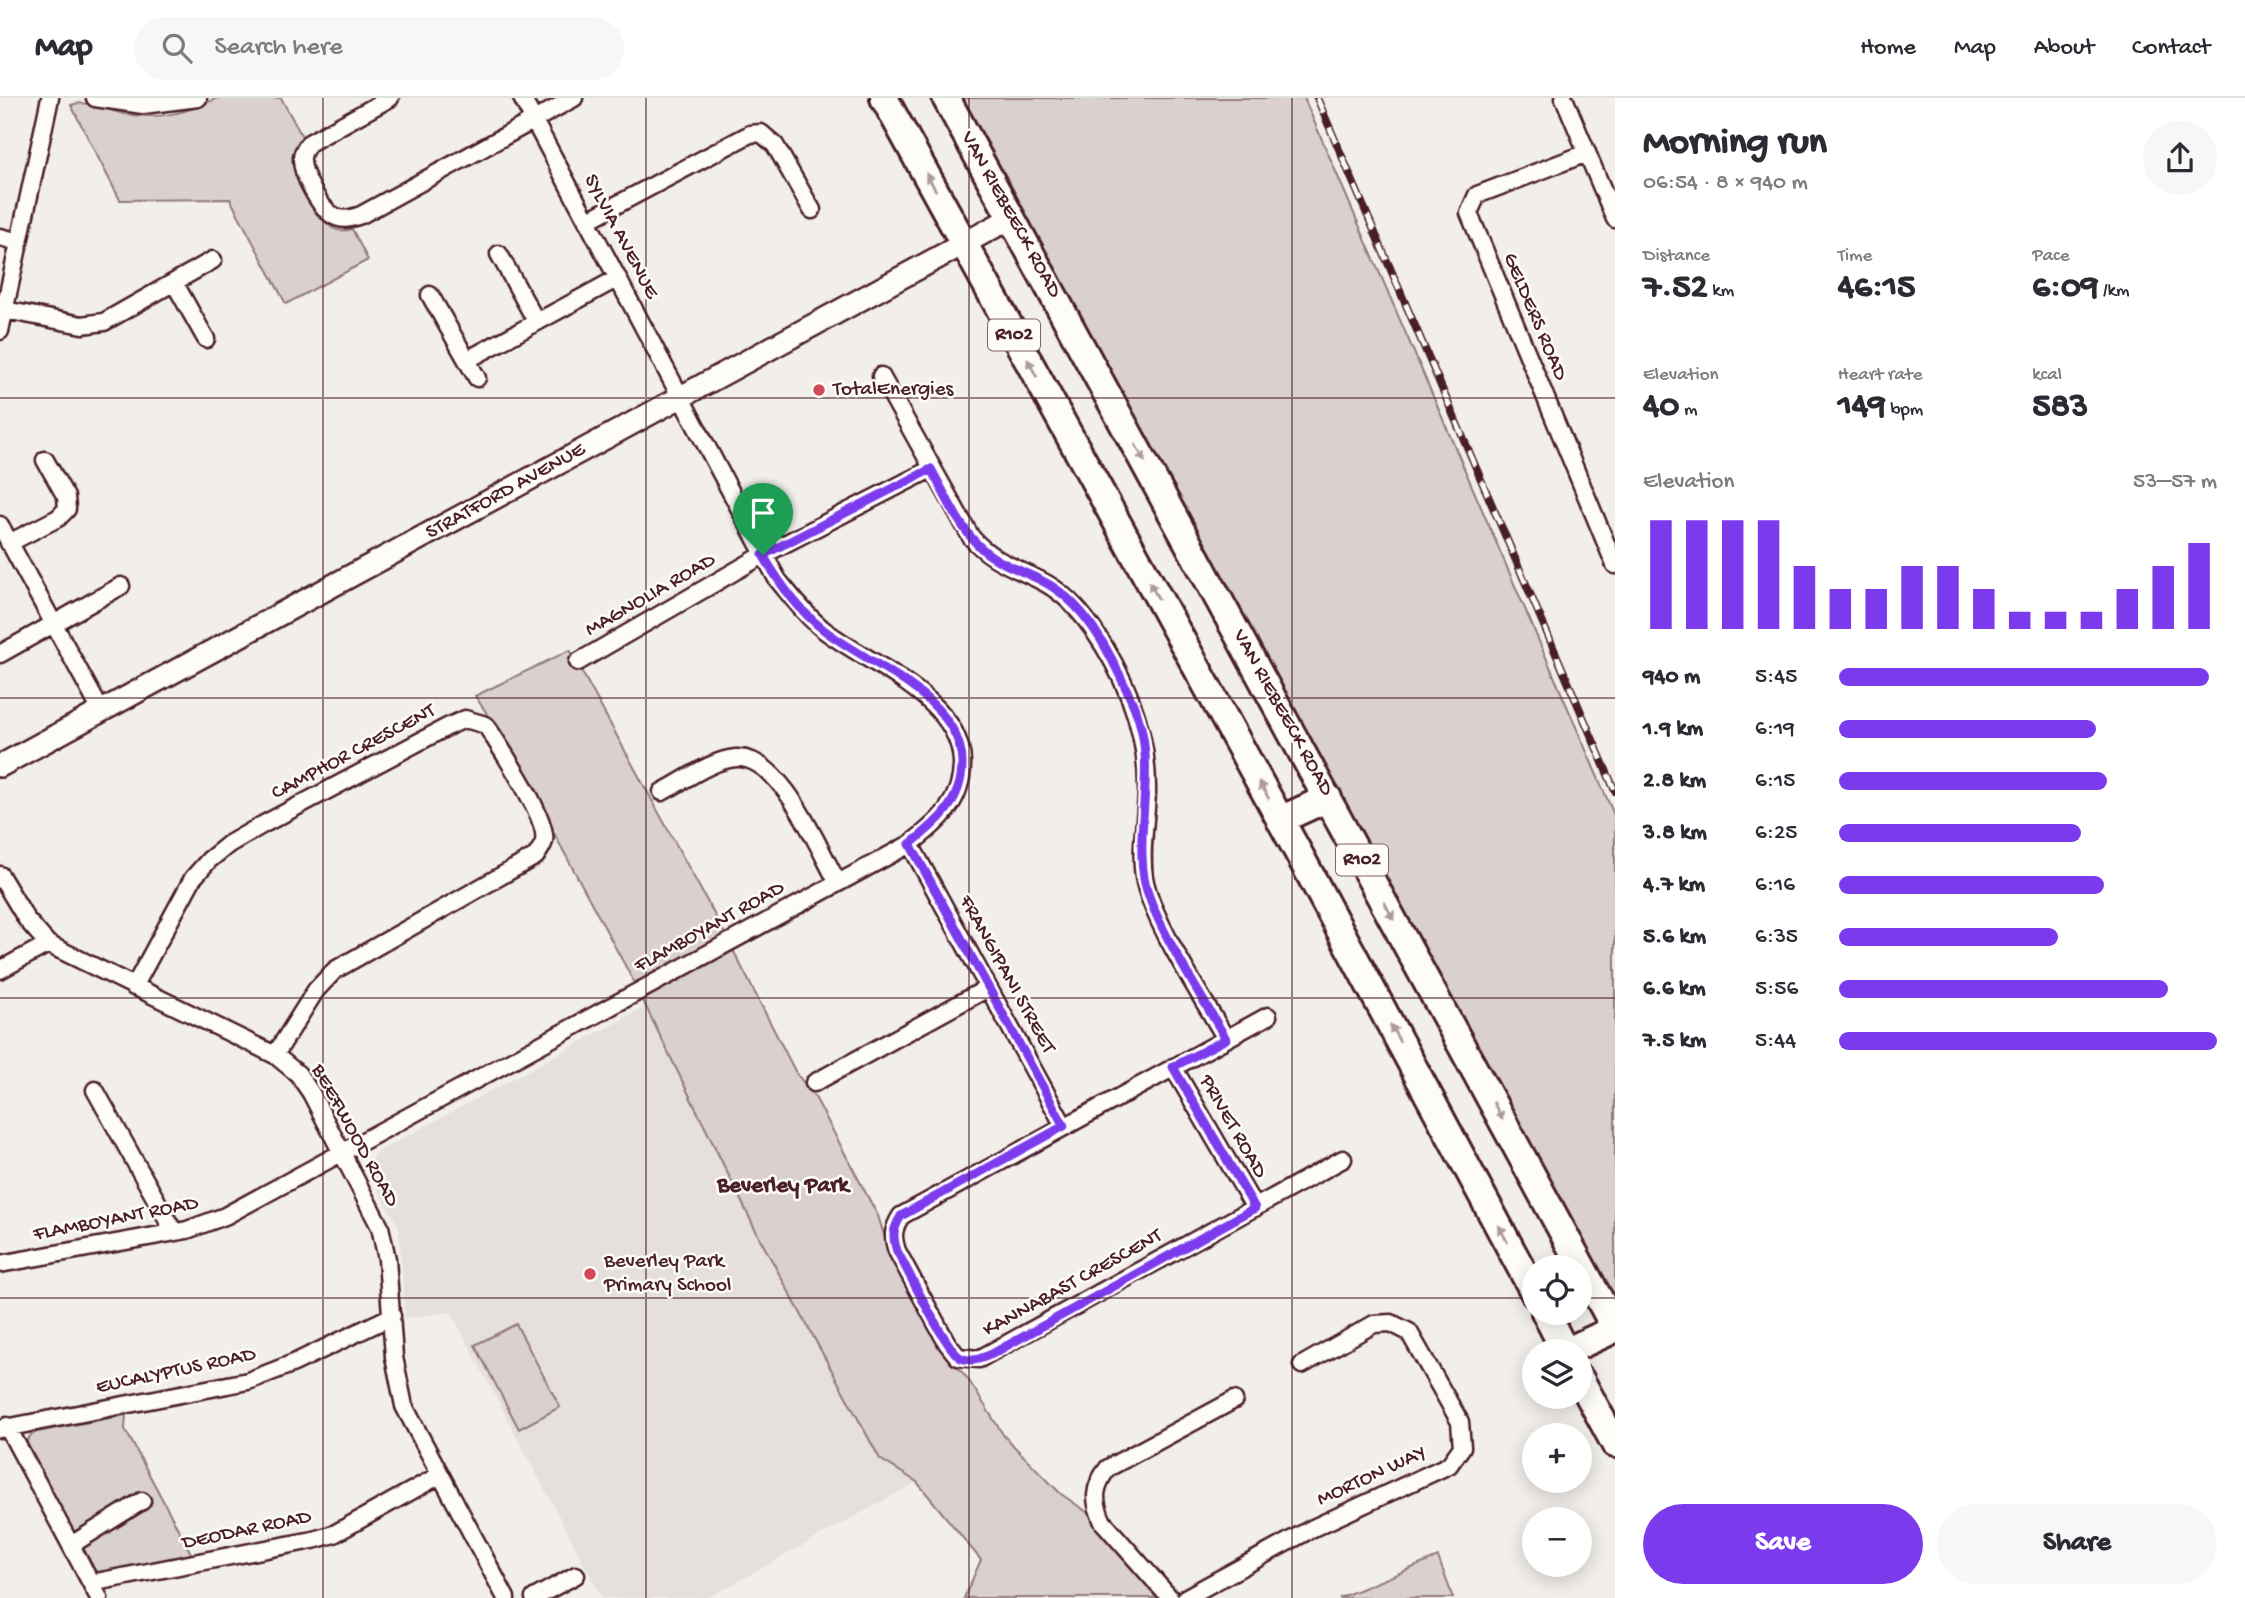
<!DOCTYPE html>
<html lang="en">
<head>
<meta charset="utf-8">
<style>
  body { margin:0; font-family:"Gochi Hand",sans-serif; background:#f7f7f7; color:#2b2b33; height:100vh; display:flex; flex-direction:column; font-size:26px; white-space:nowrap }
  * { box-sizing:border-box; margin:0 }
  p { font-size:23px; color:#7c7c81 }
  .icon { flex:none; width:38px; height:38px; fill:none; stroke:currentColor; stroke-width:2; stroke-linecap:round; stroke-linejoin:round }
  .map { position:relative; flex:1; overflow:hidden }
  .side { display:flex; flex-direction:column; background:#fff; width:630px }
  .side>* { flex:none }
  .fabs { position:absolute; left:1522px; top:1157px; display:grid; gap:14px }
  .fabs a { display:grid; place-items:center; width:70px; height:70px; border-radius:50%; background:#fff; box-shadow:0 4px 18px #0003; font-size:35px }
  .pin { position:absolute; display:grid; place-items:center; width:60px; height:60px; color:#fff; margin:-72px -30px; border-radius:50% 50% 50% 0; rotate:-45deg; box-shadow:0 0 7px #0007 }
  .pin .icon { rotate:45deg }
  .round { display:grid; place-items:center; flex:none; width:74px; height:74px; border-radius:37px; background:#f7f7f7 }
  .overview { display:flex; align-items:center; justify-content:space-between; height:119px; padding:0 28px }
  h1 { font-size:38px; font-weight:700; line-height:52px }
  .metrics { display:grid; grid-template-columns:repeat(3,1fr); gap:10px; height:119px; padding:7px 28px }
  .metrics div { display:grid; align-content:center }
  .metrics b { font-size:35px; font-weight:700 }
  .metrics small { font-size:19px; font-weight:400 }
  .metrics p { font-size:19px }
  .chart { height:196px; padding:14px 28px }
  .chart p { display:flex; justify-content:space-between }
  .chart svg { width:100%; height:126px; margin-top:7px; stroke:#7c3aed; stroke-width:6 }
  .cta { display:flex; gap:14px; margin-top:auto; padding:14px 28px }
  .cta a { flex:1; height:80px; border-radius:42px; background:#7c3aed; color:#fff; font-size:28px; font-weight:700; line-height:80px; text-align:center }
  .cta a+a { background:#f7f7f7; color:#2b2b33 }
  ul { padding:0 28px; list-style:none; font-size:23px }
  li { display:grid; grid-template-columns:112px 84px 1fr; align-items:center; height:52px }
  li i { height:18px; border-radius:9px; background:#7c3aed }
  header { display:flex; align-items:center; gap:42px; box-sizing:border-box; height:98px; padding:0 35px; background:#fff; border-bottom:2px solid #e1e1e2 }
  header strong { font-size:33px }
  nav { display:flex; gap:38px; margin-inline-start:auto; font-size:24px }
  .search { width:490px; height:63px; background:#f7f7f7; display:flex; align-items:center; gap:18px; box-sizing:border-box; padding:0 24px; border-radius:38px; color:#7c7c81; font-size:26px }
  main { display:flex; flex:1; min-height:0 }
  .map>svg:first-child { display:block }
</style>
</head>
<body>
<header>
<strong>Map</strong>
<div class="search"><svg class="icon" aria-label="search" viewBox="0 0 24 24"><circle cx="10" cy="10" r="6"/><path d="M15 15l6 6"/></svg>Search here</div>
<nav><a>Home</a><a>Map</a><a>About</a><a>Contact</a></nav>
</header>
<main>
<div class="map">
<svg width="1615" height="1500" viewBox="0 0 1615 1500">
  <rect width="100%" height="100%" fill="#f2efeb"/>
  <filter id="ink" filterUnits="userSpaceOnUse"><feTurbulence type="fractalNoise" baseFrequency=".0143" numOctaves="2"/><feDisplacementMap in="SourceGraphic" scale="14" xChannelSelector="R" yChannelSelector="G"/><feConvolveMatrix kernelMatrix="1 2 1 2 8 2 1 2 1" color-interpolation-filters="sRGB"/></filter>
  <g filter="url(#ink)">
    <path fill="#e5dfdd" d="M645 909 758 1137 880 1361 917 1384 708 1500H602L451 1214 405 1220 399 1129 368 1074 374 1056Z"/>
    <path fill="#d9d0cf" stroke="#92787d" stroke-width="2" d="M217 0H281L303 40 293 56C293 71 319 118 330 128 337 134 344 133 352 131L368 162 286 206 230 101 120 102 71 7C88 1 108 13 125 16 159 22 187 15 217 0Z
      M961 0H1304L1615 719V1215Z
      M570 552 725 836 635 886 500 635 475 598Z
      M732 850 796 975 815 999 878 1118 890 1155 943 1251 968 1281 1004 1338 1061 1396 1090 1416 1153 1491 1155 1500H964L981 1462 917 1384 880 1361 758 1137 641 899Z
      M516 1226 560 1309 519 1331 475 1247Z
      M126 1317 125 1331 193 1459 103 1476 93 1472 26 1346 30 1338 37 1334Z
      M1438 1459 1453 1500H1339Z"/>
    <g fill="none" stroke-linecap="round" stroke-linejoin="round">
      <g stroke="#4a1f2b" stroke-width="21">
        <path id="minor" d="M95 0 143 7 198 0
          M390 0 309 45C306 50 302 54 302 60 301 75 320 111 334 118 343 123 352 120 361 117L574 0
          M1564 0 1615 121
          M1587 55 1477 97 1469 115 1615 467
          M588 122 750 36 761 35 775 47 812 112
          M0 139 19 144
          M499 156 536 223
          M175 186 206 241
          M430 197 477 280
          M5 212 82 227 104 224 213 162
          M0 233 50 0
          M467 262 618 180
          M881 278 971 439C992 464 1020 471 1047 486 1066 497 1080 513 1092 530 1127 580 1148 634 1147 694 1146 722 1140 752 1144 779 1151 822 1203 900 1226 941
          M0 427 101 613
          M9 445 58 420 67 411 66 399 45 362
          M0 556 121 488
          M578 564 763 457 931 371
          M662 694C684 683 711 662 736 660 781 657 818 750 838 785
          M910 746 1064 1028
          M0 777 27 822 48 846 275 957 298 976 311 995 380 1129 387 1161 394 1259 404 1308 506 1500
          M0 872 48 846
          M134 889 193 780 209 762 229 746 262 727 449 628 465 621 486 627C499 648 549 721 544 743 543 748 539 753 536 758L335 872 316 892 275 957
          M1268 918 901 1118C893 1131 892 1138 897 1153L947 1245 958 1259 979 1261 1343 1061
          M1173 969 1255 1110
          M814 985 988 890
          M95 992 174 1134
          M0 1166 187 1132 225 1118 910 746C938 725 963 703 962 664 960 600 870 567 824 532 806 518 792 499 777 481L522 0
          M7 1328 99 1500
          M0 1331 248 1283 294 1265 392 1218
          M71 1447 142 1403
          M91 1485 313 1442 334 1436 440 1377
          M534 1500 576 1477
          M1170 1500 1103 1424C1093 1403 1093 1389 1108 1370L1234 1302
          M1185 1500 1313 1430 1449 1367 1462 1349 1460 1324 1409 1234 1391 1225 1374 1226 1302 1267"/>
      </g>
      <g stroke="#4a1f2b" stroke-width="26">
        <path id="tertiary" d="M0 668 1011 120"/>
      </g>
      <g stroke="#4a1f2b" stroke-width="32">
        <path id="primary" d="M884 0 1298 754 1535 1196
          M946 0 1615 1230
          M1280 722 1328 700
          M1545 1214 1565 1253
          M1567 1253 1615 1231
          M1580 1281 1615 1346"/>
      </g>
      <use href="#minor" stroke="#fdfcf7" stroke-width="16"/>
      <use href="#tertiary" stroke="#fdfcf7" stroke-width="21"/>
      <use href="#primary" stroke="#fdfcf7" stroke-width="26"/>
      <g stroke="#4a1f2b" stroke-width="8">
        <path id="rail" d="M1317 0 1615 693"/>
      </g>
      <use href="#rail" stroke="#fdfcf7" stroke-width="5" stroke-dasharray="16" stroke-linecap="butt"/>
    </g>
    <defs><path id="oneway-solid" d="M-6-.8H1V-3.2L6.5 0L1 3.2V.8H-6Z" transform="scale(1.75)"/></defs>
    <g fill="#ac999b">
      <use href="#oneway-solid" transform="translate(931 84) rotate(-119)"/>
      <use href="#oneway-solid" transform="translate(1032 270) rotate(-118)"/>
      <use href="#oneway-solid" transform="translate(1140 355) rotate(61)"/>
      <use href="#oneway-solid" transform="translate(1154 493) rotate(-119)"/>
      <use href="#oneway-solid" transform="translate(1264 692) rotate(-119)"/>
      <use href="#oneway-solid" transform="translate(1389 813) rotate(62)"/>
      <use href="#oneway-solid" transform="translate(1395 935) rotate(-118)"/>
      <use href="#oneway-solid" transform="translate(1498 1013) rotate(62)"/>
      <use href="#oneway-solid" transform="translate(1503 1136) rotate(-118)"/>
    </g>
  </g>
  <g fill="none" stroke-linecap="round" stroke-linejoin="round" filter="url(#ink)">
    <g stroke="#fff" stroke-width="14">
      <path id="route" d="M931 371C945 396 958 427 979 448 998 467 1025 473 1048 486 1090 510 1114 563 1133 606 1159 663 1135 721 1144 780 1151 822 1203 900 1226 941L1173 969 1255 1110 992 1256C982 1260 972 1265 961 1260 946 1253 908 1172 897 1153 892 1138 893 1131 901 1118L1064 1028 910 746C938 724 963 703 962 664 960 599 869 567 824 532 798 512 779 485 763 457Z"/>
    </g>
    <use href="#route" stroke="#7c3aed" stroke-width="9"/>
  </g>
  <path fill="none" stroke="#4a1f2b" stroke-width="2" stroke-opacity="0.55" d="M323 0V1500M646 0V1500M969 0V1500M1292 0V1500M0 300H1615M0 600H1615M0 900H1615M0 1200H1535M1580 1200H1615"/>
  <g fill="#d1495b" stroke="#fdfcf7" stroke-width="2.5">
    <circle cx="819" cy="292" r="7"/>
    <circle cx="590" cy="1176" r="7"/>
  </g>
  <g text-anchor="middle" dominant-baseline="central" stroke-width="5" stroke-linejoin="round" paint-order="stroke">
    <g fill="#fdfcf7" stroke="#806168" stroke-width="2">
      <rect x="988" y="221.5" width="52" height="31" rx="5"/>
      <rect x="1336" y="746.5" width="52" height="31" rx="5"/>
    </g>
    <g font-size="19" font-weight="bold" fill="#4a1f2b">
      <text x="1014" y="237">R102</text>
      <text x="1362" y="762">R102</text>
    </g>
    <g font-size="21" fill="#4a1f2b" stroke="#fdfcf7">
      <text transform="translate(1010 117) rotate(61)">VAN RIEBEECK ROAD</text>
      <text transform="translate(620 139) rotate(62)">SYLVIA AVENUE</text>
      <text transform="translate(1534 219) rotate(67)">GELDERS ROAD</text>
      <text transform="translate(506 394) rotate(-29)">STRATFORD AVENUE</text>
      <text transform="translate(651 498) rotate(-30)">MAGNOLIA ROAD</text>
      <text transform="translate(1282 615) rotate(61)">VAN RIEBEECK ROAD</text>
      <text transform="translate(354 655) rotate(-28)">CAMPHOR CRESCENT</text>
      <text transform="translate(710 830) rotate(-29)">FLAMBOYANT ROAD</text>
      <text transform="translate(1006 877) rotate(61)">FRANGIPANI STREET</text>
      <text transform="translate(1232 1029) rotate(60)">PRIVET ROAD</text>
      <text transform="translate(354 1038) rotate(61)">BEEFWOOD ROAD</text>
      <text transform="translate(116 1122) rotate(-11)">FLAMBOYANT ROAD</text>
      <text transform="translate(1073 1186) rotate(-29)">KANNABAST CRESCENT</text>
      <text transform="translate(176 1274) rotate(-12)">EUCALYPTUS ROAD</text>
      <text transform="translate(1372 1379) rotate(-25)">MORTON WAY</text>
      <text transform="translate(247 1433) rotate(-12)">DEODAR ROAD</text>
    </g>
    <g font-size="21" fill="#4a1f2b" stroke="#fdfcf7" text-anchor="start">
      <text x="833" y="292">TotalEnergies</text>
      <text x="604" y="1164">Beverley Park<tspan x="604" dy="24">Primary School</tspan></text>
    </g>
    <g font-size="23" font-weight="bold" fill="#4a1f2b" stroke="#fdfcf7">
      <text x="783" y="1088">Beverley Park</text>
    </g>
  </g>
</svg>
<div class="fabs">
<a><svg class="icon" aria-label="locate" viewBox="0 0 24 24"><circle cx="12" cy="12" r="6"/><path d="M12 2v4M12 18v4M2 12h4M18 12h4"/></svg></a>
<a><svg class="icon" aria-label="layers" viewBox="0 0 24 24"><path d="M12 4l9 5-9 5-9-5zM3 14l9 5 9-5"/></svg></a>
<a>+</a>
<a>−</a>
</div>
<div class="pin" style="left:763px;top:457px;background:#1e9e55"><svg class="icon" aria-label="arrive" viewBox="0 0 24 24"><path d="M6 21V4h12l-3 4 3 4H6"/></svg></div>
</div>
<section class="side">
<div class="overview"><div><h1>Morning run</h1><p>06:54 · 8 × 940 m</p></div><a class="round"><svg class="icon" aria-label="share" viewBox="0 0 24 24"><path d="M12 15V3M7 8l5-5 5 5M5 13v7h14v-7"/></svg></a></div>
<div class="metrics">
<div><p>Distance</p><b>7.52<small> km</small></b></div>
<div><p>Time</p><b>46:15</b></div>
<div><p>Pace</p><b>6:09<small> /km</small></b></div>
</div>
<div class="metrics">
<div><p>Elevation</p><b>40<small> m</small></b></div>
<div><p>Heart rate</p><b>149<small> bpm</small></b></div>
<div><p>kcal</p><b>583</b></div>
</div>
<div class="chart"><p><span>Elevation</span>53–57 m</p>
<svg viewBox="0 0 160 44" preserveAspectRatio="none"><path d="M5 44V6M15 44V6M25 44V6M35 44V6M45 44V22M55 44V30M65 44V30M75 44V22M85 44V22M95 44V30M105 44V38M115 44V38M125 44V38M135 44V30M145 44V22M155 44V14"/></svg>
</div>
<ul>
<li><b>940 m</b>5:45<i style="width:98%"></i></li>
<li><b>1.9 km</b>6:19<i style="width:68%"></i></li>
<li><b>2.8 km</b>6:15<i style="width:71%"></i></li>
<li><b>3.8 km</b>6:25<i style="width:64%"></i></li>
<li><b>4.7 km</b>6:16<i style="width:70%"></i></li>
<li><b>5.6 km</b>6:35<i style="width:58%"></i></li>
<li><b>6.6 km</b>5:56<i style="width:87%"></i></li>
<li><b>7.5 km</b>5:44<i style="width:100%"></i></li>
</ul>
<div class="cta"><a>Save</a><a>Share</a></div>
</section>
</main>
</body>
</html>
